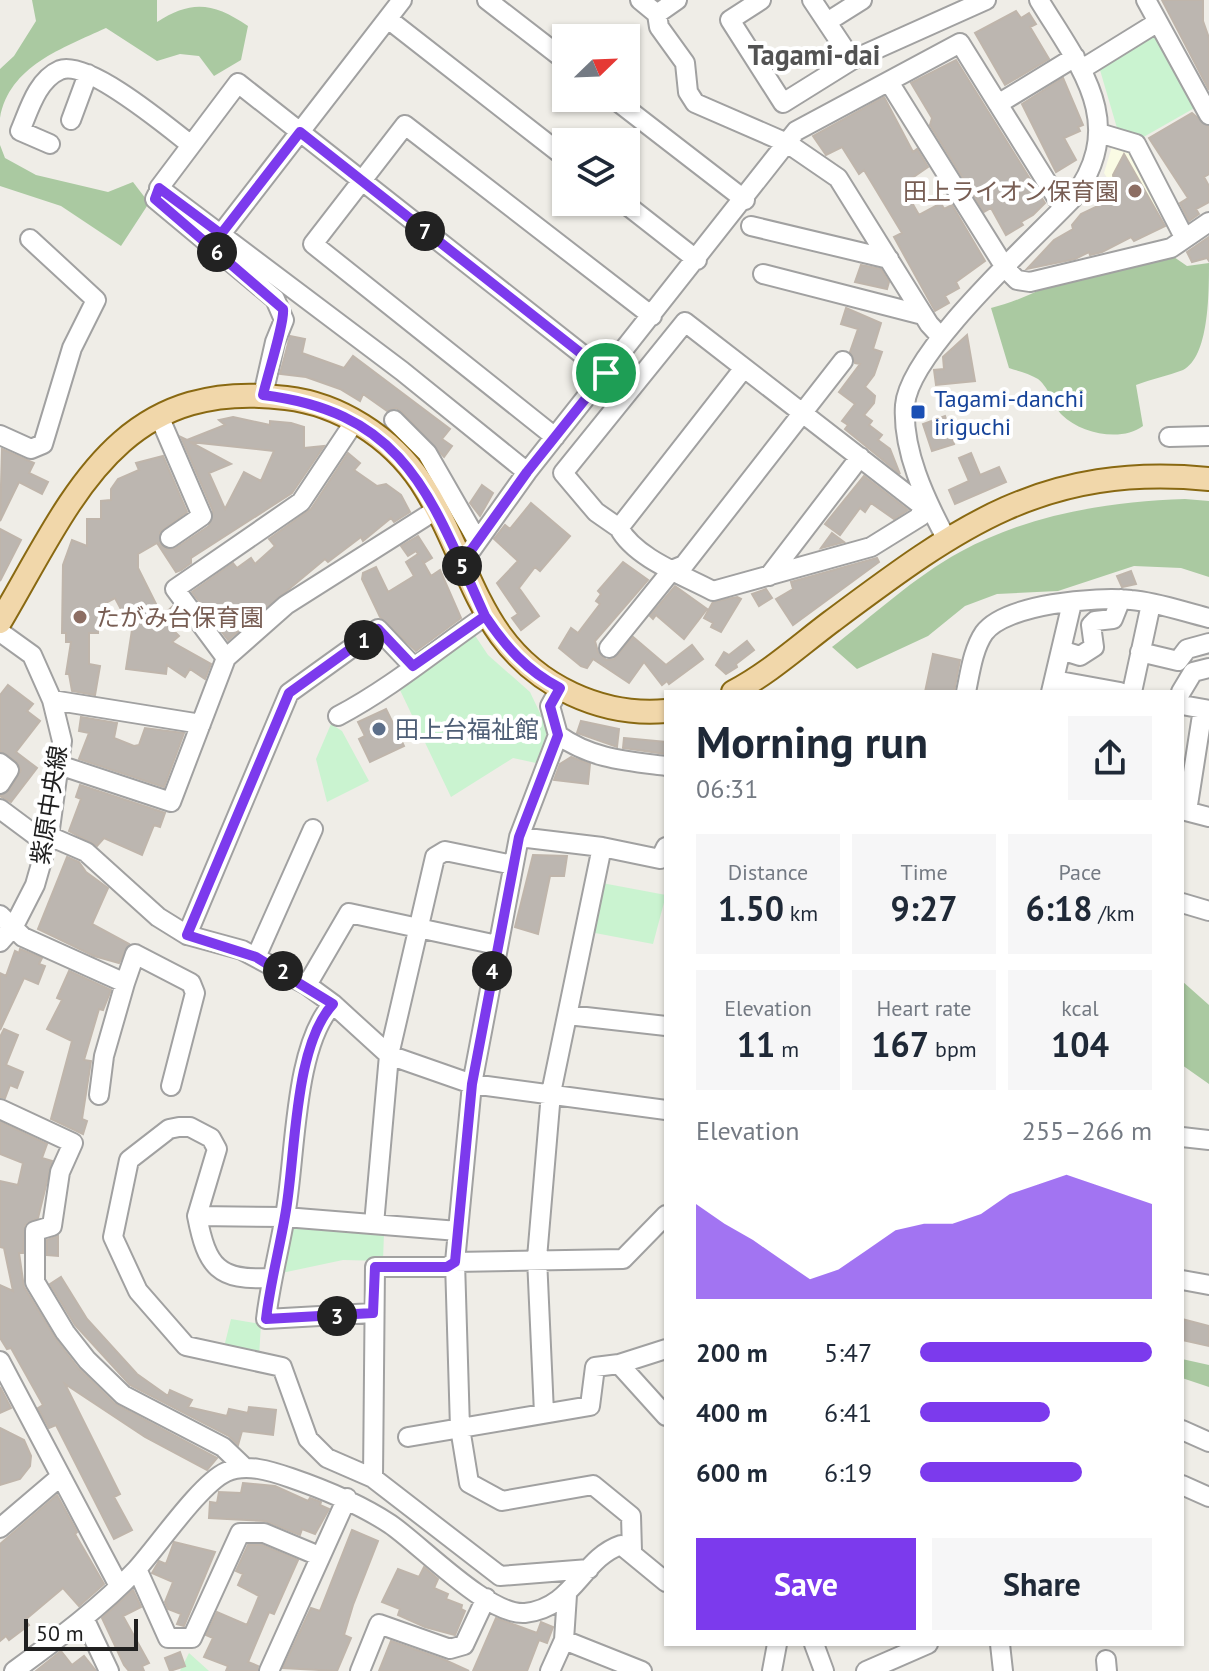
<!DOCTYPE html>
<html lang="en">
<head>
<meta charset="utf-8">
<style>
  body { margin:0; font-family:"PT Sans","Noto Sans JP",sans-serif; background:#f6f6f7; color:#1f2937; height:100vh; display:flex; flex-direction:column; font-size:30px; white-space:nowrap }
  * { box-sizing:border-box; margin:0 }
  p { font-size:26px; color:#747a83 }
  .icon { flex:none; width:44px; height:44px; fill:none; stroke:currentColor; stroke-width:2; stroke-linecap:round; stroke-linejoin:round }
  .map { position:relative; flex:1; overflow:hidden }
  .side { position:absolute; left:664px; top:690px; width:520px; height:956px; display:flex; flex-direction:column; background:#fff; border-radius:0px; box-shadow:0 2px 6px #0004 }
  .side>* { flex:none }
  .needle { width:52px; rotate:67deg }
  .fabs { position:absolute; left:552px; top:24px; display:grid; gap:16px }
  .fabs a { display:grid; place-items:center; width:88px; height:88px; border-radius:0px; background:#fff; box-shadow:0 2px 6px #0004; font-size:40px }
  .scale { position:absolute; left:24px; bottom:20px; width:114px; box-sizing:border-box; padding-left:8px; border:4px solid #202020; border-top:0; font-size:22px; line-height:28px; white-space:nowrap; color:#202020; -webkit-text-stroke:6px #fff; paint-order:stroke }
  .pin { position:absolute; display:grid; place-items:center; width:68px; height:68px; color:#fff; margin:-34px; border:4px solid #fff; border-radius:50%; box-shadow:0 2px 8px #0007 }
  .km { position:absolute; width:40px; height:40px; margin:-20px; border-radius:50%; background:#222; color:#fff; font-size:22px; line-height:40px; text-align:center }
  .round { display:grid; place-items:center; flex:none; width:84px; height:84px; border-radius:0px; background:#f6f6f7 }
  .summary { display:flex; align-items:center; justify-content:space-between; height:136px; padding:0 32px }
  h1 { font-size:44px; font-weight:600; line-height:60px }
  .stats { display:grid; grid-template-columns:repeat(3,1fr); gap:12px; height:136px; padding:8px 32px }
  .stats div { display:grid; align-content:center; border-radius:0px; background:#f6f6f7; text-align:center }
  .stats b { font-size:34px; font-weight:600 }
  .stats small { font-size:22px; font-weight:400 }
  .stats p { font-size:22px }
  .chart { height:224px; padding:16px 32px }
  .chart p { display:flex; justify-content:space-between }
  .chart svg { width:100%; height:144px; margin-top:8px; fill:#7c3aed; opacity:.7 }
  .button { display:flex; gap:16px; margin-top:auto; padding:16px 32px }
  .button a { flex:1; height:92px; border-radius:0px; background:#7c3aed; color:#fff; font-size:32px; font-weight:600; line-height:92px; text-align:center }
  .button a+a { background:#f6f6f7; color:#1f2937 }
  ul { padding:0 32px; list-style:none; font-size:26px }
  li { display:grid; grid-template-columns:128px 96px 1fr; align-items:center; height:60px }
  li i { height:20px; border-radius:10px; background:#7c3aed }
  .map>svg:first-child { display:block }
</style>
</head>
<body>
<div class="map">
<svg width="1209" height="1671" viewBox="0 0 1209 1671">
  <rect width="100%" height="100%" fill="#efede7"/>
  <path fill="#fafbe4" d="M1114 140 1133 149 1162 209 1134 221 1104 173Z"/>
  <path fill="#aac9a1" d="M32 0H157V22C191 0 213 2 248 26L241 60 214 76 199 56 180 54 157 61 106 28C63 48 9 66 0 118V69L14 56 36 21Z
    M0 145 5 158 36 175 108 192 133 182 149 203 121 246 61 206 0 186Z
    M1174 257 1187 266 1209 263C1209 294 1209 357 1183 370 1168 376 1151 379 1136 385L1143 426C1122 442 1081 434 1062 415 1053 406 1051 390 1038 379 1030 374 1018 371 1009 368L991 308C1021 301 1045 286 1074 276 1106 265 1141 259 1174 257Z
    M1185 499 1209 501V577L1181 568 1134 566 1058 591 997 594 965 606 928 636 857 669 832 647C874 615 914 577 960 552 1030 514 1106 502 1185 499Z
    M1182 981 1209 1005V1084L1182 1065Z
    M1182 1359 1209 1365V1387L1182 1378Z"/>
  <path fill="#caf3d0" d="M1152 34 1162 38 1198 106 1140 139 1117 128 1100 70 1102 64Z
    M472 631 488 655 530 692 548 730 536 763 513 758 451 797 399 688Z
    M331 724 342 731 369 781 327 802 316 759Z
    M602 883 666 895 653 944 595 933 592 927Z
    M293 1227 384 1233 383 1261 343 1260 277 1274 286 1231Z
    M231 1319 261 1324 259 1357 223 1351Z
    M189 1653 209 1671H180Z"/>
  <path fill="#bcb6b0" stroke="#bfb5ab" stroke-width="2" fill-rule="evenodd" d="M1162 0H1203V21L1209 38V90Z
    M1016 11 1021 18 1029 13 1036 24 1030 27 1049 59 1005 85 975 33Z
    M956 60 1045 203 1033 215 1021 222 1023 225 1006 235 991 208 984 212 930 125 932 118 911 83Z
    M1063 78 1083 125 1078 127 1080 131 1064 138 1076 160 1056 172 1022 104Z
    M884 97 913 152 917 149 928 167 902 185 919 215 941 203 944 209 952 205 985 261 956 282 959 288 945 296 949 303 935 311 894 237 902 233 864 170 859 174 842 147 826 155 813 136Z
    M1192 113 1209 127V174L1204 177 1209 186V202L1196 209 1199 214 1189 221 1180 203 1188 198 1149 138Z
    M1124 154 1165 226 1134 241 1131 237 1102 252 1090 255 1089 252 1075 259 1027 269 1054 240 1073 229 1072 225 1081 214 1098 206 1094 198 1115 188 1113 175Z
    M1209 237V261L1207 258 1192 262 1187 252Z
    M861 265 881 269 889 282 887 289 855 282Z
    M846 308 881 323 873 349 882 352 874 375 865 387 875 396 874 403 864 415 872 421 869 425 882 435 878 440 890 449 900 474 845 429 848 425 842 421 855 404 839 392 860 364 855 363 850 352 858 329 841 324Z
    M967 335 975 381 936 385 934 370 944 369 943 357Z
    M290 336 305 339 302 353 344 368 353 356 450 429 442 439 452 446 444 457 402 412 396 408 387 411 363 394 360 401 340 389 306 377 280 374Z
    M945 416 954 444 932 451 923 424Z
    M233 417 270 425V421L291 423 304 427V448L324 446 292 493 191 558V563L181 570 176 572 157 543 138 554V568L162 616 173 606 184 622 174 631 179 636 172 642 211 664 205 679 190 669 185 677 167 665 166 674 126 669 132 630 115 598 98 607V633H89V664L100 666 95 695 72 691 69 674H66L71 642H66V633H62L63 565 72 540 87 546V519H101V501L111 500V489L118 479 139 470 136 463 163 456 187 512 160 532V544L166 549 176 548 209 526 213 511 181 437 187 440 225 425 219 420ZM190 442 265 450 274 451 261 481 244 472 225 509 209 473 231 464Z
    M2 449 34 463 29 473 48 482 42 494 19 482 0 521Z
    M348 453 360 463 354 470 377 486 386 484 401 495 410 512 394 522 391 518 363 541 361 537 328 562 325 559 228 640 192 592 233 563 237 568 251 558 255 564 275 546 269 539 311 509Z
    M971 453 980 475 999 467 1006 482 955 504 949 490 969 481 959 458Z
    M864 476 908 510 894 519 871 503 865 512 860 508 840 535 825 524Z
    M482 485 493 493 480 516 470 503Z
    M531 503 570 536 540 571 535 567 519 588 539 616 521 630 512 618 518 614 497 583 518 561 494 539 505 525 510 529Z
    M0 529 21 540 0 581Z
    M832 533 844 542 821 548Z
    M418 536 432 558 424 563 422 560 431 576 440 570 461 618 416 651 380 617 362 579 363 573 376 567 388 592 414 576 406 562 418 554 416 551 408 556 401 546Z
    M877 558 879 562 793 625 776 599 793 589 791 582Z
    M623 562 648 580 595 641 598 652 606 660 614 659 633 637 666 665 692 645 703 659 669 684 667 681 662 685 644 662 629 683 593 659 587 668 581 666 559 648 571 628 578 633 600 604 596 601 601 594 598 591Z
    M1131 571 1136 584 1122 587 1117 576Z
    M675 586 707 609 684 639 656 615 653 619 650 616Z
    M766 589 772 598 759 606 752 594Z
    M737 597 741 599 721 632 711 627 713 623 704 618 713 602Z
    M747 641 754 650 736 664 737 667 726 674 716 665 724 652 729 655Z
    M933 654 960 660 954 692H925Z
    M8 685 33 704 27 711 40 721 16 752 37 768 11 802 0 796 10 790 21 770 16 761 0 751V695Z
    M386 709 404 746 370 762 359 739 365 736 358 722Z
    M81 717 117 723 114 738 134 746 139 745 145 728 184 733 164 787 79 759 89 733 79 731Z
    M581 721 619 729 617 747 577 733Z
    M624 738 666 742V754L623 748Z
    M571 757 590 764 588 784 554 780 560 764Z
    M80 785 165 813 160 827 154 825 142 855 104 838 97 846 69 831 81 799 76 797Z
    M533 855 567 856 564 876H550L538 934 515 927Z
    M67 857 79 862 86 872 108 888 92 924 129 944 119 963 94 956 38 929Z
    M20 949 42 958 39 964 45 966 38 984 24 978 0 1030V973L6 976 15 951 19 953Z
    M69 971 111 990 103 1010 99 1009 84 1060 91 1061 82 1119 87 1121 83 1134 51 1119 72 1041 47 1029 62 1000 57 998Z
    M4 1029 18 1035 6 1065 23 1072 17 1088 10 1085 5 1098 0 1097V1037Z
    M0 1122 47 1144 42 1158 52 1161 38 1218 25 1225 23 1253H19L24 1287 55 1338 78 1368 115 1404 217 1458 207 1470 145 1437 65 1384 120 1494 114 1497 132 1530 114 1539 56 1425 49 1428 38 1408 43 1405 11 1348 7 1349 0 1338V1285L13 1291 4 1248 0 1247V1181L18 1185 23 1163 0 1154Z
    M58 1236V1256L47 1255V1240Z
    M61 1277 87 1319 137 1374 168 1396 170 1390 192 1400 188 1407 227 1416 229 1409 248 1413 249 1407 276 1410 273 1435 242 1431 238 1445 229 1436 130 1385 75 1325 50 1284Z
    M1182 1319 1209 1326V1346L1182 1340Z
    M0 1387 11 1408 0 1413Z
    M0 1428 24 1440 31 1456 30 1466 20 1479 0 1485Z
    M243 1483 275 1486 308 1501 310 1498 321 1502 320 1505 329 1509 315 1534 302 1529 300 1535 265 1521 209 1518 210 1502 217 1503 219 1492 241 1493Z
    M57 1495 77 1532 75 1534 104 1584 79 1606 63 1588 25 1620 29 1625 9 1640 6 1636 0 1641V1544Z
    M352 1530 378 1541 353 1605 344 1635 351 1638 337 1671 283 1668 311 1608 320 1611Z
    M174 1542 215 1552 184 1626 177 1624 181 1614 168 1609 165 1602 173 1582 152 1573 159 1561 166 1564Z
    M248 1545H262L298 1560 274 1614 269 1612 248 1662 258 1666 257 1671H226L228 1666 204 1657 213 1638 206 1635 217 1612 247 1625 259 1596 238 1585 243 1574 236 1571Z
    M424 1567 438 1579 434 1588 448 1594 446 1599 462 1605 461 1609 465 1611 455 1635 425 1627 398 1615 400 1609 382 1602 398 1569 419 1577Z
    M133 1590 141 1607 123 1616 149 1663 142 1666 144 1671H129L124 1665 102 1618Z
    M496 1618 537 1633 541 1622 553 1627 547 1643 539 1640 527 1671H473Z
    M391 1641 445 1660 469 1671H379Z
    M61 1651 72 1665 84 1656 96 1671H36Z
    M180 1652 185 1666 170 1671 165 1658Z"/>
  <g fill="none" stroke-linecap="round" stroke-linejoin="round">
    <g stroke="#a1a1a1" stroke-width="22">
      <path id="minor" d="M487 0 566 61
        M640 0 657 14 659 27 685 63 688 92 695 103 787 143 838 178 929 324 941 337
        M761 0 730 20 783 103 852 60 986 0
        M812 0 852 60
        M1146 0 1209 115
        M657 14 677 0
        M388 19 566 158
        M827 22 862 0
        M1082 69 1158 22
        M889 82 1006 269 1017 280 1030 282 1171 248 1209 222
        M613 98 745 200
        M998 104 1075 57
        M71 120 88 74
        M1099 133 1136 144 1184 237
        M50 144 20 131C29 110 37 80 60 70 87 59 168 127 191 145
        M157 195 155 199 275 299 284 320 275 342 263 395
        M623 202 697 260
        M751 226 889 259
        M221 234 402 0
        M763 274 923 315
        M744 368 619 528C635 558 683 575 713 591L871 547 921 516V505
        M159 416 202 516 170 538
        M394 420 427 453 477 540
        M0 435 31 449 43 444 72 348 96 300 30 239
        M555 437 313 244 405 125 652 316
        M1169 437 1209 436
        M527 472 402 371 159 188 238 83 606 373
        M619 528 596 512 563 473 685 322 921 505 927 501
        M946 538C925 499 902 450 905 405 909 352 1032 241 1072 199 1130 123 1079 66 1039 0
        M459 558 472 549 527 472 796 131 960 43 1063 208
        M769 576 860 457
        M0 632 32 655 52 700 62 741 49 836 35 885 14 926 0 942
        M609 648 672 570 684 565 843 361
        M1061 650 1080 656 1094 647 1091 625 1095 621 1113 619 1121 599
        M1140 652 1178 661 1187 649 1209 643
        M226 658 175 589 301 502 355 421
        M1054 680 1120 692
        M560 688 550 706 558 735 519 837 472 1084 455 1262 460 1428 469 1483 502 1501 593 1485 631 1516 632 1551
        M966 692C970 673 973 649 984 633 1005 604 1097 596 1131 600 1157 602 1184 612 1209 618
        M1051 692 1072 603
        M1132 692 1151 604
        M1181 692 1193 672 1209 668
        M52 700 201 724
        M1182 705 1209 710
        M338 716C391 688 436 650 485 616
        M558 735C592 759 626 761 666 766
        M0 763 9 770 0 784
        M59 765 171 802 226 658 286 605 436 510
        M0 809 47 844
        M1182 810 1209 817
        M1187 811 1203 709
        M49 836 86 852 158 917 187 935 242 950 307 985 333 1004 389 1055 472 1084 666 1110
        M519 837 602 847 551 1093 537 1258 544 1413
        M602 847 660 859 666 847
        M1182 903 1209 911
        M0 915 23 937 125 983 135 954 191 983 195 993 171 1086
        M187 935 289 693 378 629 413 666
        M256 957 313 829
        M307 985 349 913 497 945
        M333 1004C293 1047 296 1158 285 1216 279 1251 270 1284 266 1319L373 1313
        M568 1015 666 1026
        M99 1095 104 1056 125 983
        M0 1109 73 1143 60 1172 52 1226 35 1231V1282L65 1332 87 1360 123 1395 223 1447 245 1468
        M1182 1137 1209 1140
        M197 1216C207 1267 218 1281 271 1278
        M374 1224 389 1055 435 857 445 851 513 865
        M1182 1280 1209 1285
        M0 1361 119 1586
        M619 1364 666 1416
        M1182 1430 1209 1442
        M408 1437 590 1406 595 1367 619 1364 666 1349
        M373 1478 327 1458 308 1439 282 1367 186 1346 138 1291 113 1237 129 1160 169 1129 179 1127H190L211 1138 217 1149 197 1216 285 1217 458 1231
        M1182 1485 1209 1497
        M0 1528 61 1476
        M137 1569 168 1638H192L240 1533H264L319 1556
        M589 1569 500 1576 373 1478 375 1267H447L455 1262 623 1259 666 1215
        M84 1618 109 1671
        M564 1640 642 1671
        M814 1644 824 1671
        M1000 1644 1003 1671
        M1106 1660 1107 1671
        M14 1671C56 1640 100 1608 136 1570 158 1546 200 1484 226 1472 246 1463 271 1471 291 1478 326 1490 358 1503 390 1524 421 1545 488 1616 525 1613 574 1608 582 1558 621 1545L666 1582
        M269 1671 347 1498
        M360 1671 379 1624 450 1649 464 1645 486 1598
        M550 1671 564 1640 567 1595
        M772 1671 777 1644
        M866 1671 928 1644"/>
    </g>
    <g stroke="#896912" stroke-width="26">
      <path id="major" d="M0 622C72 500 117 377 286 398 339 404 391 437 421 482 473 562 476 649 572 694 602 708 632 714 666 711
        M733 692C768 674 800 645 832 621 958 527 1043 463 1209 479"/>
    </g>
    <use href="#minor" stroke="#fff" stroke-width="18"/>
    <use href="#major" stroke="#f1d7aa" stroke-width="22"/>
  </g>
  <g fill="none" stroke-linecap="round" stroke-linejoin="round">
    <g stroke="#fff" stroke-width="16">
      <path id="route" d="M606 373 527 472 472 549 459 558 485 616 413 666 378 629 289 693 187 935 256 957 333 1004C293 1047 296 1158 285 1216 279 1251 270 1284 266 1319L373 1313 375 1267H447L455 1262 472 1084 519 837 558 735 550 706 560 688C527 671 505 646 485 616 431 499 408 413 263 395 267 377 285 321 283 309L155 199 159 188 221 234 300 132 606 373"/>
    </g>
    <use href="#route" stroke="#7c3aed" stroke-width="10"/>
  </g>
  <g fill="#8d6e63" stroke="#fff" stroke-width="3">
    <circle cx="1135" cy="191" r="8"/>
    <circle cx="80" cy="617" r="8"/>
  </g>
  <rect fill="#1a4fb4" stroke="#fff" stroke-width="3" x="910" y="404" width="16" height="16" rx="4"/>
  <circle fill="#5c6f8a" stroke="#fff" stroke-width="3" cx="379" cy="729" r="8"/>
  <g text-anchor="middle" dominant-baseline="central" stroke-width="8" stroke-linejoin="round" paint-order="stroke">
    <g font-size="24" fill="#785e54" stroke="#fff" text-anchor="end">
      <text x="1119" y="191">田上ライオン保育園</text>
      <text x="96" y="617" text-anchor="start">たがみ台保育園</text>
    </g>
    <g font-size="24" fill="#164399" stroke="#fff" text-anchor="start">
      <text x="934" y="398">Tagami-danchi<tspan x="934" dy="28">iriguchi</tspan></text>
    </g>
    <g font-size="24" fill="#4e5e75" stroke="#fff" text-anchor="start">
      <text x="395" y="729">田上台福祉館</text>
    </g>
    <g font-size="24" fill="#202020" stroke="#fff">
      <text transform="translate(49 805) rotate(-81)">紫原中央線</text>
    </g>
    <g font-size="28" font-weight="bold" fill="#535353" stroke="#fff">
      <text x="814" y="54">Tagami-dai</text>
    </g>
  </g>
</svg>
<div class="fabs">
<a><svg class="needle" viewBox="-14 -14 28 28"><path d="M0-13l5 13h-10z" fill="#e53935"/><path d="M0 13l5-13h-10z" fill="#747a83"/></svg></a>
<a><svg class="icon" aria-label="layers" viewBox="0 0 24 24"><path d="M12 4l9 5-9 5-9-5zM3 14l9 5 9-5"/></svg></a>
</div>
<div class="scale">50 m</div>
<div class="pin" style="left:606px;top:373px;background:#1e9e55"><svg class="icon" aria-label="arrive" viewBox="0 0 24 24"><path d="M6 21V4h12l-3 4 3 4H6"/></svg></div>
<b class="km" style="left:364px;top:640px">1</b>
<b class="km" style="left:283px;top:971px">2</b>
<b class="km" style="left:337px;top:1316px">3</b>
<b class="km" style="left:492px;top:971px">4</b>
<b class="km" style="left:462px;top:566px">5</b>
<b class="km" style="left:217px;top:252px">6</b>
<b class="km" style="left:425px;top:231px">7</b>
<section class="side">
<div class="summary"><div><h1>Morning run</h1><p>06:31</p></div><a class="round"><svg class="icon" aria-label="share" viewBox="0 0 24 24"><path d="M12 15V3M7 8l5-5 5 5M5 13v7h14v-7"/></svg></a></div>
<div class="stats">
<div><p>Distance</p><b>1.50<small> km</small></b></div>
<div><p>Time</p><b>9:27</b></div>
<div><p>Pace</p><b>6:18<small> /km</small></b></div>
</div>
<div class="stats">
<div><p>Elevation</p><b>11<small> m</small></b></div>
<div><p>Heart rate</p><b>167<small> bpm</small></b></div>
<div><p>kcal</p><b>104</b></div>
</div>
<div class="chart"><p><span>Elevation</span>255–266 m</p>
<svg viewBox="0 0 160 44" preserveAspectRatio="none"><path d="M0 44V15L10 21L20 26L30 32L40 38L50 35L60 29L70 23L80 21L90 21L100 18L110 12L120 9L130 6L140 9L150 12L160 15V44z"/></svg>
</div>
<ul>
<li><b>200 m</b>5:47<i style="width:100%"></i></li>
<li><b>400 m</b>6:41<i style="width:56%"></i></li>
<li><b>600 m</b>6:19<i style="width:70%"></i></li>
</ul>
<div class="button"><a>Save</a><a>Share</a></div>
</section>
</div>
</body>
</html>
